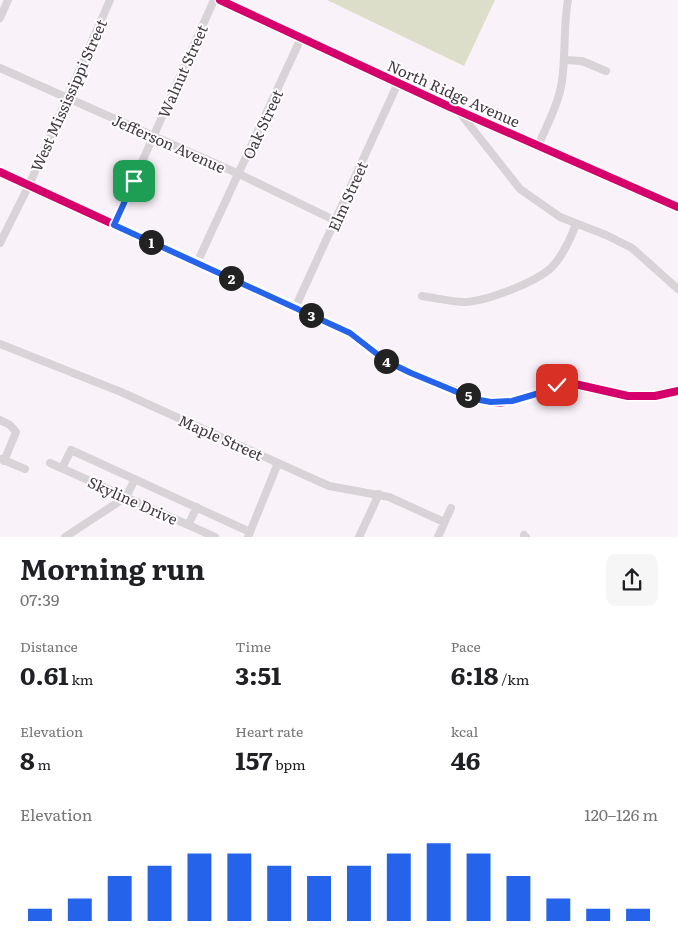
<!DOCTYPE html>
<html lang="en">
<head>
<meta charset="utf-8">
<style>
  body { margin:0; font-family:Literata,serif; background:#f6f6f6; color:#202124; height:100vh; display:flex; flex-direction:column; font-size:19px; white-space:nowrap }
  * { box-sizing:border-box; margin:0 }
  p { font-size:16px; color:#757577 }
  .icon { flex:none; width:28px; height:28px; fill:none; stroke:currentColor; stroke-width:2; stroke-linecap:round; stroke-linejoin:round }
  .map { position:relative; height:537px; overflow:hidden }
  .sheet { display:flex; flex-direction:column; background:#fff; flex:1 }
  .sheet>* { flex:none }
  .pin { position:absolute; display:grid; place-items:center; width:42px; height:42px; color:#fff; margin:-21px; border-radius:10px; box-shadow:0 2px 8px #0006 }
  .km { position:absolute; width:25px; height:25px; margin:-12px; border-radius:50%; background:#222; color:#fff; font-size:14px; line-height:25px; text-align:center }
  .round { display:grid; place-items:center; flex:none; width:52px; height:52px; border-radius:10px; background:#f6f6f6 }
  .summary { display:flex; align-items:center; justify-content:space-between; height:85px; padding:0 20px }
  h1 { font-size:28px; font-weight:700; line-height:38px }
  .metrics { display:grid; grid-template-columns:repeat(3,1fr); gap:8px; height:85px; padding:5px 20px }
  .metrics div { display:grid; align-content:center }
  .metrics b { font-size:25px; font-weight:700 }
  .metrics small { font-size:14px; font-weight:400 }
  .metrics p { font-size:14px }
  .chart { height:140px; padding:10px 20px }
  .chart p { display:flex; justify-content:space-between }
  .chart svg { width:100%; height:90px; margin-top:5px; stroke:#2563eb; stroke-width:6 }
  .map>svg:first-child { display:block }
</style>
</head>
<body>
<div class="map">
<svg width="678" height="537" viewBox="0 0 678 537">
  <rect width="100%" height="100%" fill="#faf2f9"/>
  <path fill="#dcdeca" d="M327 0H495L464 66Z"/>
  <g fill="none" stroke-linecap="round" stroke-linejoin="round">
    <path stroke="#d7d3d6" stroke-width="8" d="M220 0 450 107 678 207
      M0 18 8 0
      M565 60 582 61 606 71
      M0 68 239 174 336 221
      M460 113 520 189 560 217 606 235 632 248 678 289
      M538 146C547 125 559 103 562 81 566 54 563 27 568 0
      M0 172 350 333 386 361 411 373 485 402 500 403 524 398 566 382 628 396H655L678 391
      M114 225 214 0
      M0 243 29 185 110 0
      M197 263 301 38
      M422 296C436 298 451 302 465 302 487 301 534 283 551 268 563 256 570 240 576 224
      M295 308 398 83
      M0 344 121 392 329 486 389 497 444 522
      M0 420 10 425 16 432 4 461
      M1 459 25 469
      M50 463 215 537
      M62 468 71 450 250 532
      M188 525 197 507
      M524 535 526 537
      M65 537 126 497 135 479
      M248 537 278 463
      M359 537 379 494
      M438 537 451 508"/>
    <g stroke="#fff" stroke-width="11">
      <path id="cycleway" d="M220 0 450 107 678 207
        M0 172 350 333 386 361 411 373 485 402 500 403 524 398 566 382 628 396H655L678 391"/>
    </g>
    <use href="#cycleway" stroke="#d6006c" stroke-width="8"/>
  </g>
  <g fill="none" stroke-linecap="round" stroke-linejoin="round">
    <g stroke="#fff" stroke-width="10">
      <path id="route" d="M134 181 114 225 350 333 386 361 411 373 474 399 491 402 512 401 536 394 557 385"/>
    </g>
    <use href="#route" stroke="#2563eb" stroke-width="6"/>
  </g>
  <g text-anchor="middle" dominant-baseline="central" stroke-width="4" stroke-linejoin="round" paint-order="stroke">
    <g font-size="15" fill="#423841" stroke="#fff">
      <text transform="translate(182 71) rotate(-66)">Walnut Street</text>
      <text transform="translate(454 93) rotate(24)">North Ridge Avenue</text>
      <text transform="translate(68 95) rotate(-66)">West Mississippi Street</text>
      <text transform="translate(262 124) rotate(-65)">Oak Street</text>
      <text transform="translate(169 143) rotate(24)">Jefferson Avenue</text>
      <text transform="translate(347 196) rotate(-66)">Elm Street</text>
      <text transform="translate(221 437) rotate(24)">Maple Street</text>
      <text transform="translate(133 500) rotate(24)">Skyline Drive</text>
    </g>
  </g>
</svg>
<div class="pin" style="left:134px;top:181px;background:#1e9e55"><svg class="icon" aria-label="arrive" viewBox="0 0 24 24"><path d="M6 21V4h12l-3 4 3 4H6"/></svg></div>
<div class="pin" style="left:557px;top:385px;background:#d93025"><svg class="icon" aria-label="check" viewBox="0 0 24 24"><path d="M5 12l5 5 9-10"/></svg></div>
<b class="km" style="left:151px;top:242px">1</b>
<b class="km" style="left:231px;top:278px">2</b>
<b class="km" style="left:311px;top:315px">3</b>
<b class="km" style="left:386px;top:361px">4</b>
<b class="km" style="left:468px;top:395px">5</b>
</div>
<section class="sheet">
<div class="summary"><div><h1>Morning run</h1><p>07:39</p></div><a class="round"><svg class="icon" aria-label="share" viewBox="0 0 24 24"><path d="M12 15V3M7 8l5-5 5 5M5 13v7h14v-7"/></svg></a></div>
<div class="metrics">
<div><p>Distance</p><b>0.61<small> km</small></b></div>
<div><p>Time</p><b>3:51</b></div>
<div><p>Pace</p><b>6:18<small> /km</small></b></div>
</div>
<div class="metrics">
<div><p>Elevation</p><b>8<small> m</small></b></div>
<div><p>Heart rate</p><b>157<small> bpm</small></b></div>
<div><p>kcal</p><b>46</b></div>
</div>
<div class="chart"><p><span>Elevation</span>120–126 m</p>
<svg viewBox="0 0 160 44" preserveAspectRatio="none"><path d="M5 44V38M15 44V33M25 44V22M35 44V17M45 44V11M55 44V11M65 44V17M75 44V22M85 44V17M95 44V11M105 44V6M115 44V11M125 44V22M135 44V33M145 44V38M155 44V38"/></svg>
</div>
</section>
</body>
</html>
